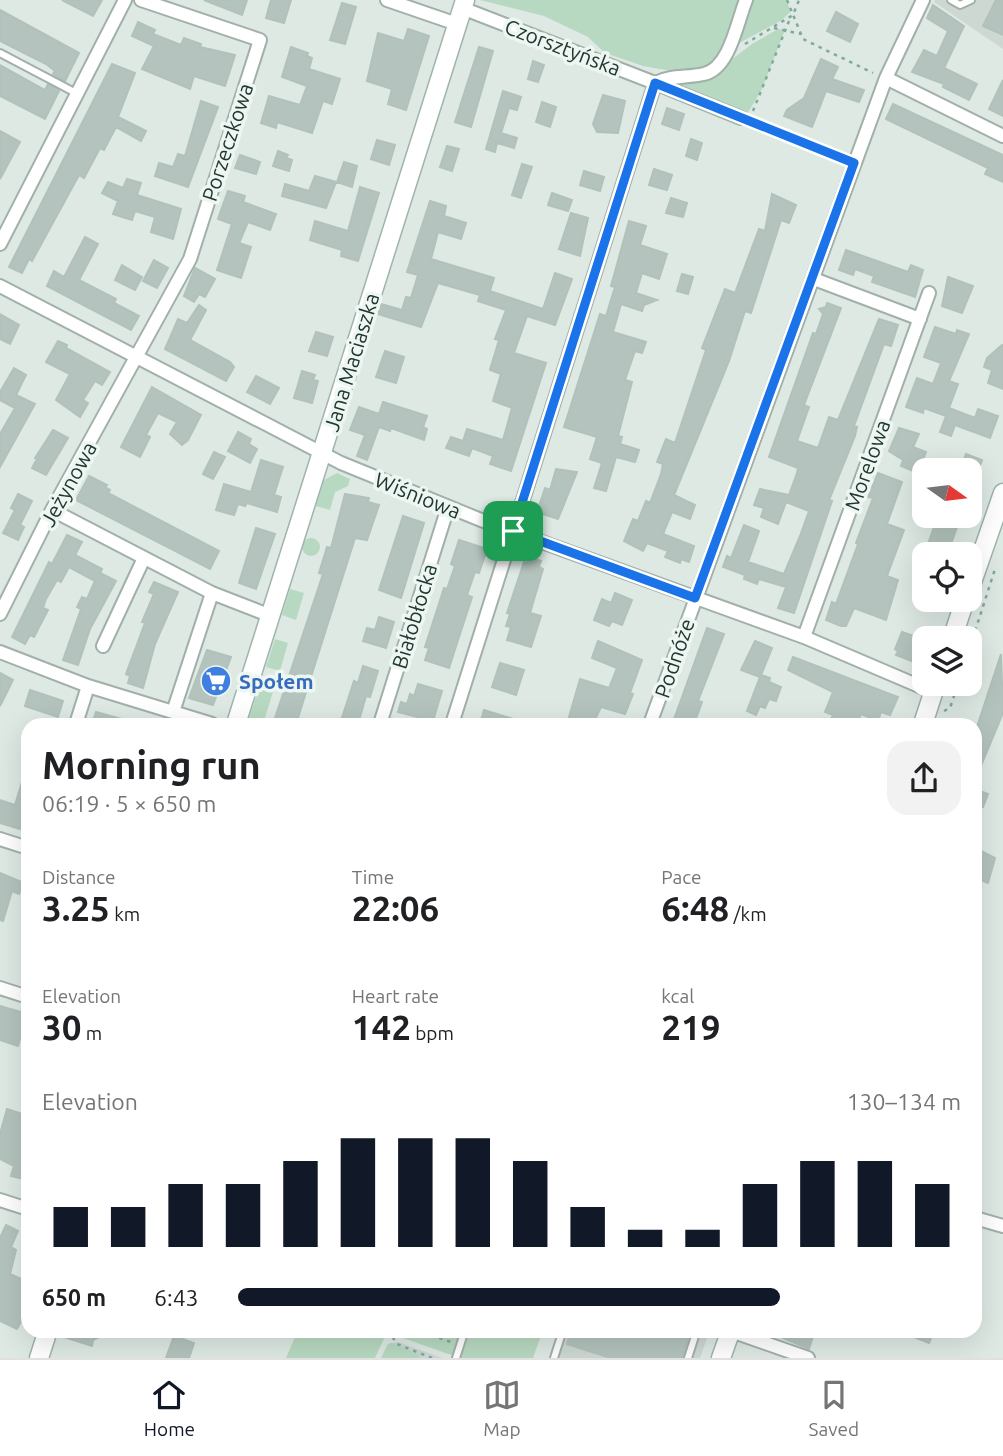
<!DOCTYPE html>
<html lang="en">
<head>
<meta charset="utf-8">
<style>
  body { margin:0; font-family:Ubuntu,sans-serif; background:#f2f2f2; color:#202124; height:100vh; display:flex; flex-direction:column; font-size:26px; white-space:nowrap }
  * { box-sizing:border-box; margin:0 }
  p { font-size:23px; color:#757577 }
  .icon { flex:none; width:38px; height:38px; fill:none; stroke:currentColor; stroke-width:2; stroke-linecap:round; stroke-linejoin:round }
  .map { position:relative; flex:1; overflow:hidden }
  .details { position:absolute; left:21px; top:718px; width:961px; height:620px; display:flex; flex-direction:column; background:#fff; border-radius:21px; box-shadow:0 7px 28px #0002 }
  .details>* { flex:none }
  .needle { width:46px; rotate:104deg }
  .tools { position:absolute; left:912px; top:458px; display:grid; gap:14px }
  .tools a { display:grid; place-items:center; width:70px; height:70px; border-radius:14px; background:#fff; box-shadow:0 7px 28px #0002; font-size:35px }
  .pin { position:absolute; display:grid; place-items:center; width:60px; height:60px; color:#fff; margin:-30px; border-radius:14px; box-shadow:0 4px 10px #0006 }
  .round { display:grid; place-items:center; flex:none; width:74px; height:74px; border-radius:21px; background:#f2f2f2 }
  .summary { display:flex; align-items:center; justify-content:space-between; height:119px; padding:0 21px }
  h1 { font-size:38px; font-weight:700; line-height:52px }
  .stats { display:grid; grid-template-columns:repeat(3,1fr); gap:10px; height:119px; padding:7px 21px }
  .stats div { display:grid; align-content:center }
  .stats b { font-size:35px; font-weight:700 }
  .stats small { font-size:19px; font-weight:400 }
  .stats p { font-size:19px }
  .chart { height:196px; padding:14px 21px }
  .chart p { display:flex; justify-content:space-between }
  .chart svg { width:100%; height:126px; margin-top:7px; stroke:#111827; stroke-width:6 }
  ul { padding:0 21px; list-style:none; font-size:23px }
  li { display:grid; grid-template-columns:112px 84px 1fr; align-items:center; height:52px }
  li i { height:18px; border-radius:9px; background:#111827 }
  .tab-bar { display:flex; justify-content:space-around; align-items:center; height:98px; border-top:2px solid #e0e0e0; background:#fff; font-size:19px; color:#757577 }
  .tab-bar a { display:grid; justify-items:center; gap:4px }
  .tab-bar .on { color:#111827 }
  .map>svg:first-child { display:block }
</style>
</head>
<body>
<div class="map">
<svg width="1003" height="1358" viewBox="0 0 1003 1358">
  <rect width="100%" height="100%" fill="#dee9e4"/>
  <path fill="#cdd8d3" d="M935 0H1003V49L934 2Z
    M558 1330H710L700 1358H549Z
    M398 1342 443 1358H381L388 1344Z"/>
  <path fill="#b8d9c1" d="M480 0H742L720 57 705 70 677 72 643 66 605 53 588 37 544 16Z
    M749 0H786L791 11 782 20 732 47Z
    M778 29 785 30 762 89 746 116 669 83 710 76 752 44Z
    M337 473 350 479 348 486 335 492 330 510 316 506 324 480Z
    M302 547a9 9 0 1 1 18 0a9 9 0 1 1-18 0Z
    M290 589 304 593 296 620 282 615Z
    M275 639 288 643 280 671 266 667Z
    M259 688 273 692 263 724H247Z
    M298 1330H388L375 1358H286Z
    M406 1330H543L533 1358H460L403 1338Z
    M392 1343 420 1355 418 1358H381L388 1344Z"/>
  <path fill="#b4c3bd" stroke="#b1c2bb" stroke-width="2" d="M62 0H102L93 16Z
    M204 0H247L242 15Z
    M271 0H291L284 23 266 18Z
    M996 0H1003V35L983 26Z
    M342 3 356 7 345 44 330 40Z
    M933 5 964 26 944 68 977 84 969 100 943 87 944 84 912 72 924 50 937 56 948 31 927 18Z
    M0 10 79 53 65 81 53 74 55 71 46 64 0 41Z
    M836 12 858 24 850 42 827 31Z
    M138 22 155 30 153 34 181 45 184 38 201 44 200 47 235 55 225 86 194 76 190 89 142 69 154 46 132 36Z
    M408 29 429 36 406 110 388 104 392 89 367 81 378 33 404 41Z
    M291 47 308 53 307 56 312 58 309 69 340 79 332 104 323 101 312 133 277 122 276 128 261 123 269 96 300 105 307 86 282 77Z
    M479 47 493 51 471 127 455 122Z
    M821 59 838 67 832 79 864 90 859 102 826 91 812 127 784 116 787 110 804 98Z
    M533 61 544 65 538 82 528 79Z
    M112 64 135 73 118 117 146 131 141 141 116 127 104 150 100 148 84 178 79 175 32 261 29 259 22 273 9 267Z
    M0 65 45 90 48 84 59 91 45 119 0 96Z
    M1003 80V116L989 109Z
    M503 91 521 97 517 110 509 108 501 133 517 138 514 148 497 143 495 152 486 149Z
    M603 95 625 101 618 133 597 132 593 124Z
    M201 101 218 107 188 187 155 176 159 163 173 167 178 154 185 156Z
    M542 102 556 107 550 127 536 122Z
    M893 104 1003 155V182L985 174 988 168 886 119Z
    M667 108 684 114 679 130 662 124Z
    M0 131 20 142 0 179Z
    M691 139 702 143 697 160 686 156Z
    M377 140 395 145 389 165 371 159Z
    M447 146 459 149 452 171 440 167Z
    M278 151 288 155 286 158 292 160 289 171 273 166Z
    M240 155 260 162 256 174 235 168Z
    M344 162 357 166 352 187 337 182Z
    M522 164 532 167 521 198 512 195Z
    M654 169 672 175 667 190 649 185Z
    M584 171 604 177 600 191 580 185Z
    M315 176 336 182 326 208 282 196 285 184 309 191Z
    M127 179 141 183 137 195 181 209 173 239 151 232 155 217 135 211 132 220 113 214 118 201 102 193 108 182 123 188Z
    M360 187 379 193 358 261 341 256 342 250 310 240 315 221 348 231Z
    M228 191 245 196 243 202 276 214 270 230 248 222 239 243 251 247 241 278 217 270 232 224 218 219Z
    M552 193 572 200 568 211 548 205Z
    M772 194 796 205 789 223 781 220 751 313 745 311 729 361 674 495 695 505 690 519 672 512 663 534 694 546 689 562 681 559 680 563 665 557 668 551 647 543 643 551 624 541 633 519 638 521 646 501 650 503 661 474 663 464 657 462 666 439 675 443 706 350 702 348 725 289 735 293 759 229 765 231Z
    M671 198 687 203 683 217 666 213Z
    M430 201 446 206 444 216 466 223 461 239 438 232 431 259 494 278 490 291 543 309 555 273 572 279 555 325 527 316 514 353 546 363 511 471 490 464 493 456 472 448 469 456 446 448 451 437 463 441 467 429 503 440 512 408 493 401 501 374 490 370 499 340 495 339 506 310 478 301 480 295 438 283 421 327 378 314 381 304 402 310 406 297 411 298 418 275 407 272Z
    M571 213 588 218 580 256 559 249Z
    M629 221 646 226 640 245 667 254 659 279 642 273 636 293 657 300 644 305 642 311 621 304 613 332 646 342 642 353 635 351 625 380 632 382 618 436 622 437 620 444 639 450 635 462 616 457 606 491 594 488 602 463 590 459 597 437 564 427 600 314 606 316 615 287 611 286Z
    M85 237 98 244 79 280 116 299 114 303 139 316 131 330 47 286 54 271 64 277Z
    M846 250 908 272 911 265 923 270 915 297 872 282 874 276 855 269 853 275 839 270Z
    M154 260 168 268 157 288 143 281Z
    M122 265 142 277 135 290 115 280Z
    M195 268 215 279 205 297 199 294 194 302 184 296Z
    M682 274 693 277 688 294 677 291Z
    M948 277 973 286 962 313 942 306Z
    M827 303 841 308 804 405 809 407 797 441 818 448 829 417 838 420 879 319 898 325 891 346 884 344 854 426 857 427 855 436 829 500 832 501 794 613 778 608 786 587 759 579 757 584 744 579 745 575 723 567 727 556 731 558 744 525 759 531 748 562 784 574 800 536 809 511 786 502 778 524 761 517 764 508 754 505 760 489 789 495 797 473 798 468 769 457 813 333 816 334 823 314 819 309 826 307Z
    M199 305 206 310 190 340 230 362 234 367 226 381 165 349 178 319 187 323Z
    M0 314 19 325 10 344 0 339Z
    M935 327 956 334 957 330 969 334 949 381 958 384 949 408 975 418 978 409 998 416 990 438 955 425 951 436 940 432 946 416 924 408 923 413 906 407 917 378 933 384 941 363 924 357Z
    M316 332 333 337 327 356 309 351Z
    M58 341 67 345 66 348 110 372 102 385 95 381 83 400 88 403 80 417 56 400 70 374 46 362Z
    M1002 345H1003V389L988 383 992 370 984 367 987 358Z
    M385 351 404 357 396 383 376 377Z
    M14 368 26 375 16 395 35 404 0 467V434L15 408 0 400V392Z
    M302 371 315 375 313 380 318 381 312 403 294 398Z
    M256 376 279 388 270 404 247 392Z
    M152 387 201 415 188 440 182 445 170 434 177 422 158 413 146 435 150 437 140 457 121 447Z
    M383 402 427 416 423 427 427 429 424 440 391 428 390 431 379 427 367 460 357 456 365 435 350 430 359 407 379 414Z
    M899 428 919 434 913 447 926 452 918 473 901 466 903 460 889 451Z
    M53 430 68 438 46 475 32 468 37 459 35 458Z
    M238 432 251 439 249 444 257 449 250 463 228 451Z
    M214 452 225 457 213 479 203 474Z
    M966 454 982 460 978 471H959Z
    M261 460 283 467 274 495 281 497 277 512 247 503 245 506 238 504 234 515 216 510 224 484 251 492Z
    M556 469 577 472 558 519 537 512 545 488 550 490Z
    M878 473 902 482 887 524 904 530 887 576 898 580 886 620 854 608 846 626H841L826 620 832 602 836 604 858 544 856 543 873 498 868 497Z
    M89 476 107 485 105 487 110 490 108 493 219 551 210 569 76 500Z
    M18 494 32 501 20 525 24 527 18 540 3 533 15 510 11 508Z
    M345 494 369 498 368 502 379 505 367 540 355 538 296 724H284L274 721 323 574 319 573 327 547 331 548Z
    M403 516 424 523 401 598 379 590Z
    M938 516H961L947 555H924Z
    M256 528 275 534 256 589 239 583Z
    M67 535 82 542 75 555 102 569 100 573 116 581 90 629 78 665 63 660 81 609 77 607 82 597 87 599 95 581 69 567 61 582 57 580 46 599 43 608 48 610 34 637 30 635 25 644 12 637 49 562 52 564Z
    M459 540 487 549 479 573 475 572 467 595 472 597 449 668 425 660 429 648 425 647 444 588 447 589 455 566 451 564Z
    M529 557 541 561 539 567 543 569 530 613 541 616 531 647 507 640 511 627 506 626 510 614 507 613 524 562 527 563Z
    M154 582 178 592 155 644 143 688 128 683 130 676 126 674 145 623 142 622 154 594 149 592Z
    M615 593 632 600 622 625 612 621 609 626 594 620 602 599 611 603Z
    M379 617 394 622 386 648 363 641 367 628 375 630Z
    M707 628 724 634 698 701 702 702 694 724H680L673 722Z
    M902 632 923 639 914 662 896 655 898 651 895 649Z
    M598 641 642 660 630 693 633 694 625 714 601 707 593 724H567L580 679 609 688 617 668 592 658Z
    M755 641 772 648 761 675 770 678 769 682 781 687 776 701 769 699 765 708 760 706 756 715 747 711 760 677 741 670Z
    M207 650 231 657 213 705 189 698Z
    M1001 654 1003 713 975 780V733Z
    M793 657 898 697 890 715 881 712 878 721 861 714 857 724H829L833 715 825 712 833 692 788 670Z
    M500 663 524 670 516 695 492 687Z
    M363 666 378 671 370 697 366 696 358 724H340L354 681 358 683Z
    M0 673 13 680 0 706Z
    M418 684 442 691 433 721 398 712 401 702 407 704 410 694 414 696Z
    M30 690 63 701 58 717 25 706Z
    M484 710 523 722 522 724H480Z
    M96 712 129 721V724H92Z
    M25 772H28V804L20 829 0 823V800L15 805Z
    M975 789 988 794 983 807 975 804Z
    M975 848 995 858 988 883 975 878Z
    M0 873 24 883 19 894 12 891 3 921 0 920Z
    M0 1006 28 1014V1034L22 1032 18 1046 0 1040Z
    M7 1109 28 1116V1180L11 1176 14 1166 0 1159V1134Z
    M6 1225 18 1231 11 1247 16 1250 10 1274 28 1282V1309L17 1329 0 1321V1238Z
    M59 1330H113L93 1340 92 1346 58 1335Z
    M571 1330H691L682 1358H611L567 1344Z
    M764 1330H809L808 1334 813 1336 809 1349Z
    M896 1330H924L933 1333 929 1343Z
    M174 1336 194 1343 189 1358H166Z"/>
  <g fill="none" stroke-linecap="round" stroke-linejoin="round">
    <g stroke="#a2b0ab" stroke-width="10">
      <path id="lane" d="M951 0 960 5 971 0
        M0 53 76 93
        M456 1358 465 1330
        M554 1358 563 1330
        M688 1358 697 1330"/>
    </g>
    <g stroke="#a2b0ab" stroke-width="16">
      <path id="street" d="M387 0 457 24
        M886 78 1003 136
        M741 118 655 83C672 75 686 78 704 74 730 68 737 22 746 0
        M0 244 125 0
        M814 279 920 319
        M0 286 341 463 481 520 804 637 933 692
        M52 510 212 593 271 616
        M0 614 52 510 190 259 260 40 141 0
        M804 637 929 293
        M103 646 144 558
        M0 652 88 686 212 724
        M173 712 212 593
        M76 724 88 686
        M380 724 448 507
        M452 724 655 83 462 8
        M650 724 886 78 923 0
        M0 839 28 848
        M0 988 28 997
        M0 1200 28 1209
        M975 1218 1003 1226
        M731 1331 808 1358"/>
    </g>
    <g stroke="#9eb4ac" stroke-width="21">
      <path id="secondary" d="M970 588 1003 493
        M952 639 965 600
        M236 724 465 0
        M923 724 936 684
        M39 1358 48 1330
        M721 1358 731 1330"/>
    </g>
    <path stroke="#81aa9e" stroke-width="2.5" stroke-dasharray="3.5 5" stroke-linecap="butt" d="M787 0 803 39 873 73
      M774 28 801 34
      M745 44 793 15 799 0
      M753 111 791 16
      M754 123 842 158
      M970 647 995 569
      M944 711 950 708 958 684
      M388 1330 397 1344 432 1358
      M431 1335 451 1342"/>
    <use href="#lane" stroke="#fff" stroke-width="6"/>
    <use href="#street" stroke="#fff" stroke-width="12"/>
    <use href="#secondary" stroke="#fff" stroke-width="18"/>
  </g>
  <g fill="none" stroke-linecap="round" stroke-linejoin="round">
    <g stroke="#fff" stroke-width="14">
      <path id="route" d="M655 83 854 163 695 598 513 531Z"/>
    </g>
    <use href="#route" stroke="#1a73e8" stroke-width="9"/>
  </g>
  <defs>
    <g id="supermarket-disc" transform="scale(1.575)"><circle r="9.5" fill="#3f7fe0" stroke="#eef6f2"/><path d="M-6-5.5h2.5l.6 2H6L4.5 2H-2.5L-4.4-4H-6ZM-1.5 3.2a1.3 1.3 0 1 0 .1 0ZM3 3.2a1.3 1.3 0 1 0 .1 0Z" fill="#fff"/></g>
  </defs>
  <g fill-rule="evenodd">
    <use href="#supermarket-disc" x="216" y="681"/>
  </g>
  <g text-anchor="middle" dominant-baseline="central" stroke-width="7" stroke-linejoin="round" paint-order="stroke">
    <g font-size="21" fill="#213732" stroke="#eef6f2">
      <text transform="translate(563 47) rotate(21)">Czorsztyńska</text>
      <text transform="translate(227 142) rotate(-72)">Porzeczkowa</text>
      <text transform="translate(351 362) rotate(-73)">Jana Maciaszka</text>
      <text transform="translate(867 465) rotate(-70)">Morelowa</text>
      <text transform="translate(68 484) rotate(-61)">Jeżynowa</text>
      <text transform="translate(418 495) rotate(22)">Wiśniowa</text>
      <text transform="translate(414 616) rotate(-73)">Białobłocka</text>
      <text transform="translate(674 658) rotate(-71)">Podnóże</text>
    </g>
    <g font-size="21" font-weight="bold" fill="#366cbe" stroke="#eef6f2" text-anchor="start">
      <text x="239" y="681">Społem</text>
    </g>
  </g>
</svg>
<div class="tools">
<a><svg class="needle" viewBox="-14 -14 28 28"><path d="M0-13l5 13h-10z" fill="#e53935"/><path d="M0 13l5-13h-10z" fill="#757577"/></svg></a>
<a><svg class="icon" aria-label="locate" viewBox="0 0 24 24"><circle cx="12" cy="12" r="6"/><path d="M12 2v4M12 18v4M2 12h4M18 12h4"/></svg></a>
<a><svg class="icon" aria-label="layers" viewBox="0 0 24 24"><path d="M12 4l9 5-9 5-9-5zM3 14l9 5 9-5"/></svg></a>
</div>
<div class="pin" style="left:513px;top:531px;background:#1e9e55"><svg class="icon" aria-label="arrive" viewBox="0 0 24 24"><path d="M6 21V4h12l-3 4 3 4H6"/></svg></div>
<section class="details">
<div class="summary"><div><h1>Morning run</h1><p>06:19 · 5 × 650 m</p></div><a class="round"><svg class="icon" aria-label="share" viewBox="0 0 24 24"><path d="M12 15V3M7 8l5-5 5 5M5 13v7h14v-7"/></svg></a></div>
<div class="stats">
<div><p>Distance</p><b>3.25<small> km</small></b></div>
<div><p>Time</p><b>22:06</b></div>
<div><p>Pace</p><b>6:48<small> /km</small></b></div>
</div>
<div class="stats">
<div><p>Elevation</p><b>30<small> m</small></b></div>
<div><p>Heart rate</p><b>142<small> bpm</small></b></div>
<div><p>kcal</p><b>219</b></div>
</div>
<div class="chart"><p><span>Elevation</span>130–134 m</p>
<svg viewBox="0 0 160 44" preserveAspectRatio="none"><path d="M5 44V30M15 44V30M25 44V22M35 44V22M45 44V14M55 44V6M65 44V6M75 44V6M85 44V14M95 44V30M105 44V38M115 44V38M125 44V22M135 44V14M145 44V14M155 44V22"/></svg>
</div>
<ul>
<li><b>650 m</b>6:43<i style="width:75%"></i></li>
</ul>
</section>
</div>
<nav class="tab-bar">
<a class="on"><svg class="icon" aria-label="home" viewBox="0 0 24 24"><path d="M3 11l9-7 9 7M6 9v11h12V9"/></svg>Home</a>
<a><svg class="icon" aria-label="map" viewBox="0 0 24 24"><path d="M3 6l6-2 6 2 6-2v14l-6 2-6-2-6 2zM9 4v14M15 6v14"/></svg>Map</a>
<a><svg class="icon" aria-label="saved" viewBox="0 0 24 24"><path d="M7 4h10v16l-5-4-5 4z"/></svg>Saved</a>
</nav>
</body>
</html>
